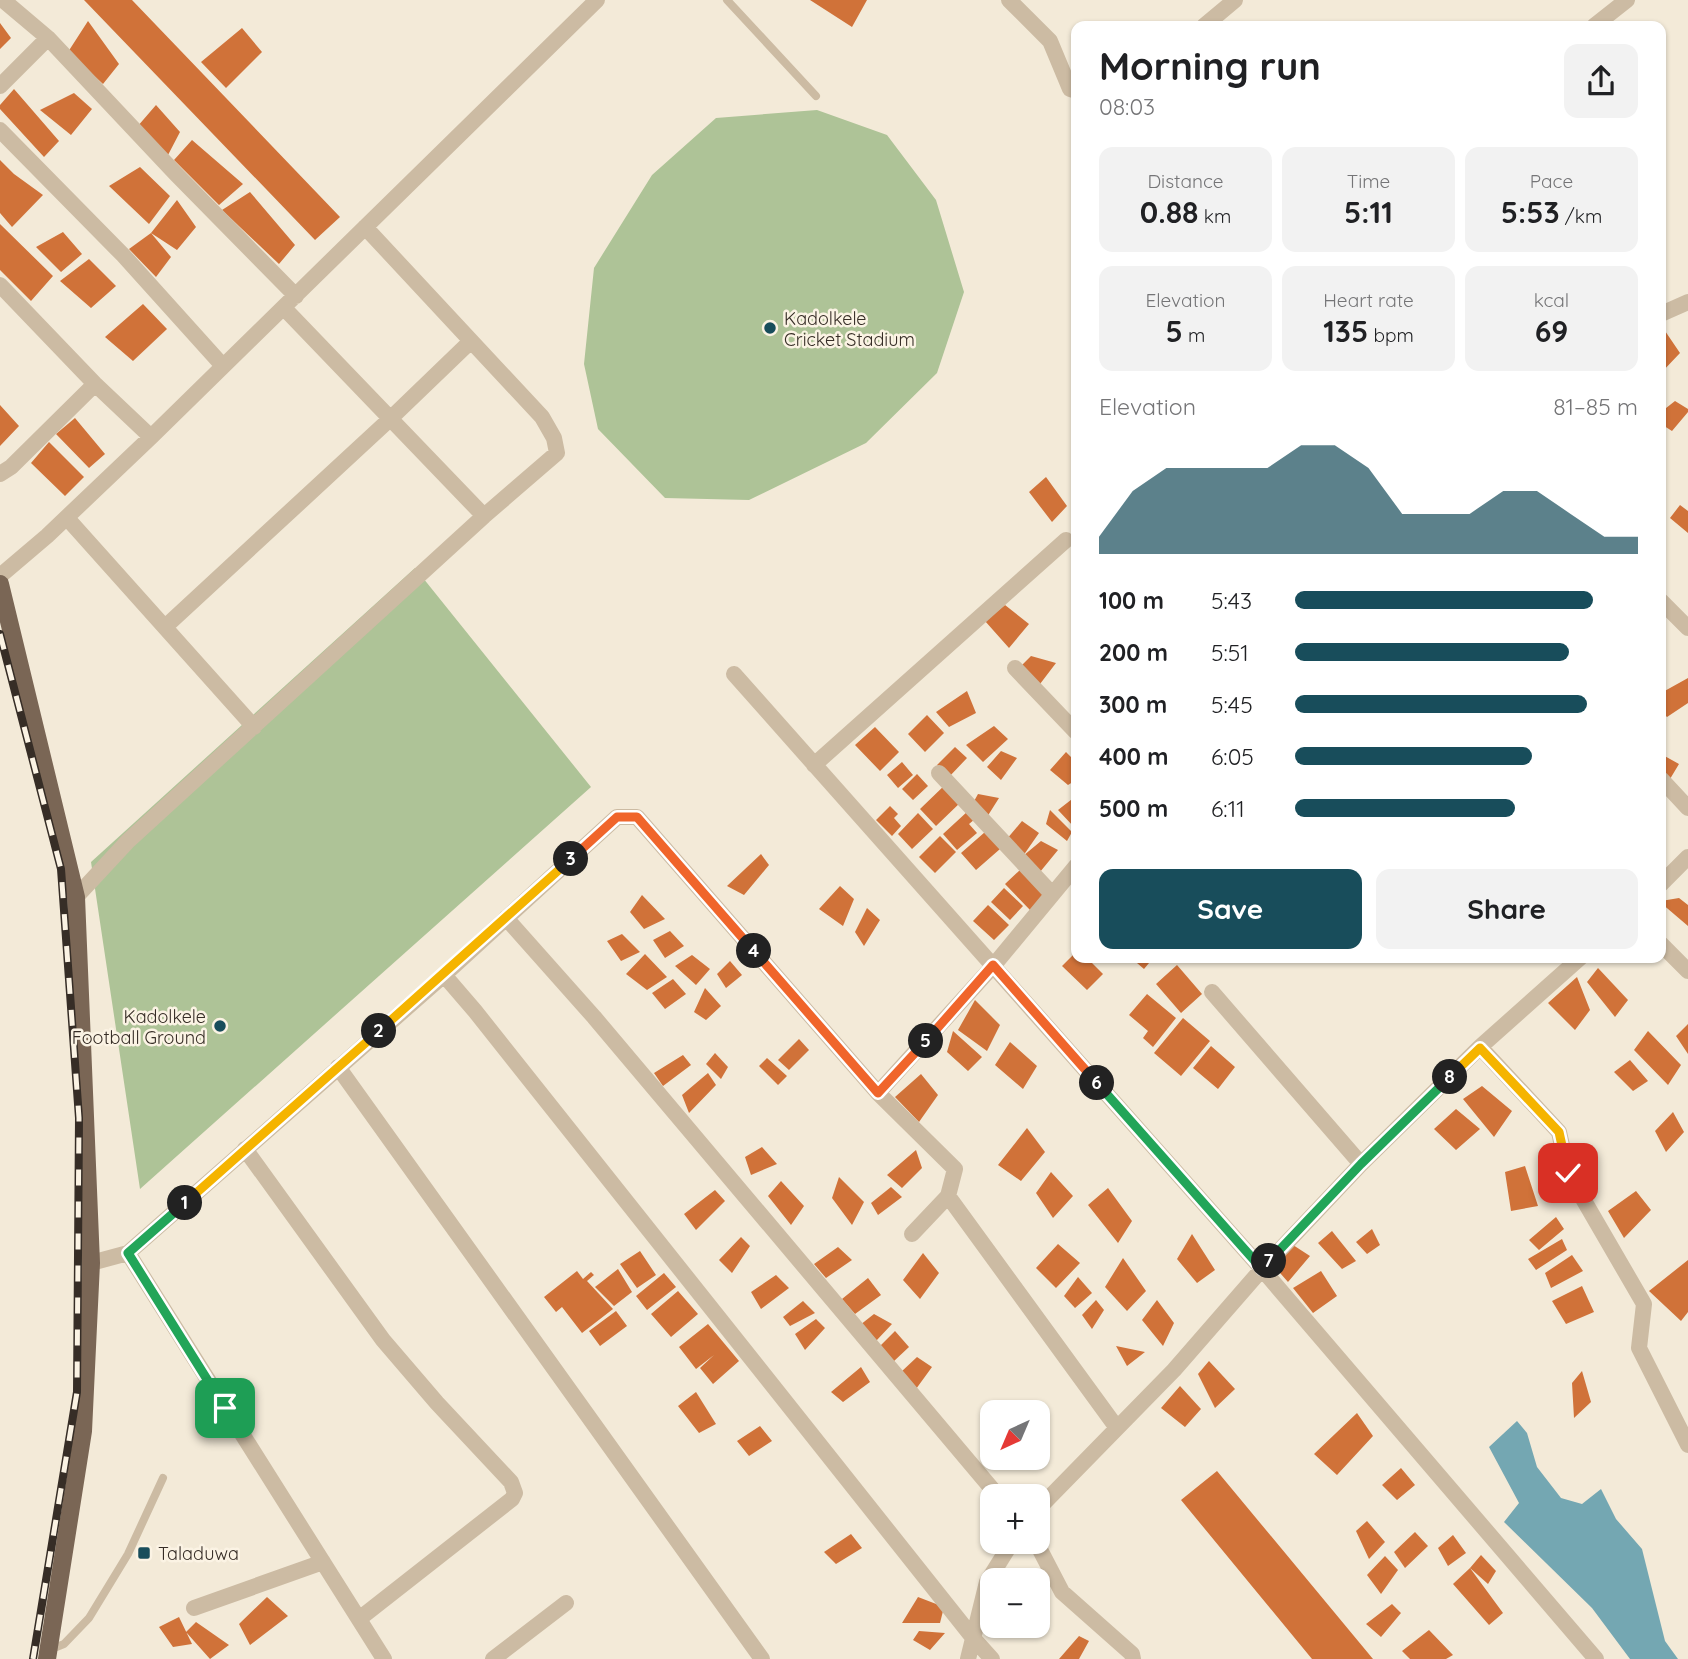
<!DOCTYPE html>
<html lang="en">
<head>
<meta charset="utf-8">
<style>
  body { margin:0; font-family:Quicksand,sans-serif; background:#f2f2f2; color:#202124; height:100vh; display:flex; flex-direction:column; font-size:26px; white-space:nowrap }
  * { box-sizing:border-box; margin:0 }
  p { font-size:23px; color:#757577 }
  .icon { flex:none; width:38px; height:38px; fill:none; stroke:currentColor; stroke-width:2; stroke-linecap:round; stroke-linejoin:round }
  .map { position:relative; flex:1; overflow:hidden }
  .side { position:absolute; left:1071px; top:21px; width:595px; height:942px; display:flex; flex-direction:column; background:#fff; border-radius:14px; box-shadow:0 2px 5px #0004 }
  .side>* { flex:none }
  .needle { width:46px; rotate:224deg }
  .tools { position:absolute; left:980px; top:1400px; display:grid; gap:14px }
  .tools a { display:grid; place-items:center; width:70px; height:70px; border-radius:14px; background:#fff; box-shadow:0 2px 5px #0004; font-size:35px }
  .pin { position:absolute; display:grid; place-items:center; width:60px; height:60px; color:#fff; margin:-30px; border-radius:14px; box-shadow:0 4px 10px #0006 }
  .km { position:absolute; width:35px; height:35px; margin:-18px; border-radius:50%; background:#222; color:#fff; font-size:19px; line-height:35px; text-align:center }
  .round { display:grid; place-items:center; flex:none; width:74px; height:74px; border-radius:14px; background:#f2f2f2 }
  .headline { display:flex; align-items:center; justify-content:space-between; height:119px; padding:0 28px }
  h1 { font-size:38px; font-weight:700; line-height:52px }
  .figures { display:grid; grid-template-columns:repeat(3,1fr); gap:10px; height:119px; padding:7px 28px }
  .figures div { display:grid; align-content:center; border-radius:14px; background:#f2f2f2; text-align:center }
  .figures b { font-size:30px; font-weight:700 }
  .figures small { font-size:19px; font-weight:400 }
  .figures p { font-size:19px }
  .chart { height:196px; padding:14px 28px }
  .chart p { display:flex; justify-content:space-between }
  .chart svg { width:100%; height:126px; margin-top:7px; fill:#184d5b; opacity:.7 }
  .button { display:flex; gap:14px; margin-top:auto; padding:14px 28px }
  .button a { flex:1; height:80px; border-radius:14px; background:#184d5b; color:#fff; font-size:28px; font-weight:700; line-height:80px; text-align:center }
  .button a+a { background:#f2f2f2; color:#202124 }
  ul { padding:0 28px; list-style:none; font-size:23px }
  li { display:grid; grid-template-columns:112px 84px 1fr; align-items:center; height:52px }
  li i { height:18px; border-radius:9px; background:#184d5b }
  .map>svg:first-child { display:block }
</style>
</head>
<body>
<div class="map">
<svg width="1688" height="1659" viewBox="0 0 1688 1659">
  <rect width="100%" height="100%" fill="#f3ead8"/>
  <path fill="#aec397" d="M817 110 887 135 936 200 964 292 937 373 866 443 749 500 665 498 598 429 584 364 594 268 652 175 716 118Z
    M415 568 591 787 140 1189 91 862Z"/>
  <path fill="#74a7b2" d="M1517 1421 1527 1433 1537 1467 1561 1498 1582 1504 1601 1489 1616 1519 1642 1549 1665 1641 1678 1659H1630L1592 1608 1504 1522 1519 1503 1489 1447Z"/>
  <path fill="#d07239" d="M84 0H132L340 217 315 240Z
    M810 0H867L852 27Z
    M88 21 119 64 103 84 68 52Z
    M0 23 11 38 0 49Z
    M242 28 262 52 226 88 201 62Z
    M14 89 59 141 44 157 0 109V105Z
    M74 93 92 109 71 135 40 110Z
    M156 105 180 132 168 155 137 127Z
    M192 140 243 184 219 205 174 160Z
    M0 160 14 174 43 195 12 227 0 213Z
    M140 167 170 196 149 224 109 186Z
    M250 192 295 245 279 264 222 210Z
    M177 200 196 227 177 250 151 233Z
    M0 224 53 276 31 301 0 270Z
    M63 232 82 254 61 272 36 247Z
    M151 233 171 257 156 277 129 249Z
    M89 259 116 286 91 308 60 281Z
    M143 304 167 329 133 361 105 337Z
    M1661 325 1680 353 1661 373Z
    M1675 401 1688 409V412L1672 431 1661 424V412Z
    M0 405 19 426 0 446Z
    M75 418 105 454 89 468 56 434Z
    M49 442 84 477 65 496 31 463Z
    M1046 477 1067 506 1052 522 1029 492Z
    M1680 505 1688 511V533L1670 518Z
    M1005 605 1029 624 1009 648 985 621Z
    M1031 656 1056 663 1040 684 1021 666Z
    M1688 678V703L1667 717 1661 711V693Z
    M967 691 976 713 949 727 936 712Z
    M927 715 944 733 925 752 908 734Z
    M994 726 1008 739 983 762 966 745Z
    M875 727 899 752 880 771 855 745Z
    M955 747 967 758 948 778 937 765Z
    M1001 751 1017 758 1001 780 987 767Z
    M1066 752 1076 762V780L1068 785 1050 770Z
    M1661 754 1679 764 1670 779 1661 770Z
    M902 762 913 775 898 788 887 775Z
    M917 774 928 786 913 800 902 789Z
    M947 783 963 800 936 826 920 809Z
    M978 794 999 798 987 817 973 803Z
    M1076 796V825L1074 827 1058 810Z
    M890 806 898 814 894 818 901 826 892 836 876 820Z
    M1050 810 1072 832 1067 841 1046 824Z
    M968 811 975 819 969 824 977 833 957 850 943 834Z
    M918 813 933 829 912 849 898 834Z
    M1022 821 1039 833 1023 856 1006 840Z
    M985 832 1000 849 976 870 961 853Z
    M940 836 956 852 935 873 919 857Z
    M1041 841 1058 850 1040 872 1023 856Z
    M761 854 769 865 744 895 727 886Z
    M1020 870 1045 896 1030 910 1005 884Z
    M840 886 854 899 843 926 819 909Z
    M1004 888 1023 906 1010 920 991 902Z
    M642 895 665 919 644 929 630 912Z
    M1679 898 1688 905V926L1661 903V901Z
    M988 905 1009 925 994 940 973 921Z
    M867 908 880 920 864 946 855 932Z
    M670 931 684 946 665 958 653 940Z
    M622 934 640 952 621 961 607 941Z
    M1076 952V957H1086L1103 974 1087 990 1062 966Z
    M645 954 667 977 647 990 626 974Z
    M692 955 710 969 696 985 675 966Z
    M1130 957H1154L1144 969Z
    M730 961 742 975 726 988 717 974Z
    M1177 965 1202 994 1181 1013 1156 984Z
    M1598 968 1628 1000 1615 1017 1587 982Z
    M1577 977 1590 1010 1575 1030 1548 1003Z
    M673 979 686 994 665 1009 652 993Z
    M705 988 721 1006 706 1020 694 1012Z
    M1147 994 1176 1018 1153 1047 1143 1038 1148 1031 1129 1015Z
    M975 1000 1000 1025 987 1051 958 1030Z
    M1183 1018 1210 1041 1181 1076 1154 1053Z
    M1688 1024V1054L1676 1036Z
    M953 1031 982 1057 968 1071 947 1052Z
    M1648 1031 1681 1065 1668 1085 1634 1050Z
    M799 1039 809 1050 789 1070 778 1060Z
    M1010 1042 1037 1066 1023 1089 995 1065Z
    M1211 1046 1235 1067 1218 1089 1193 1068Z
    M715 1053 728 1067 721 1079 706 1064Z
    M683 1055 691 1065 663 1086 654 1073Z
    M767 1058 787 1076 778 1085 759 1066Z
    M1630 1060 1648 1081 1633 1091 1614 1072Z
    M708 1073 716 1085 689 1113 682 1095Z
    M921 1074 938 1095 919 1122 895 1097Z
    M1482 1086 1512 1111 1494 1137 1463 1099Z
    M1456 1109 1480 1129 1456 1150 1434 1129Z
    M1673 1112 1684 1132 1666 1152 1655 1131Z
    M1027 1128 1045 1152 1021 1181 998 1165Z
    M762 1147 777 1164 751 1175 745 1157Z
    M916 1150 922 1168 902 1188 887 1175Z
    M1525 1166 1538 1206 1511 1211 1505 1172Z
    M1051 1172 1073 1196 1053 1218 1036 1193Z
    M839 1177 864 1202 852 1225 832 1198Z
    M781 1181 804 1206 791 1225 768 1196Z
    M891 1187 902 1197 878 1215 871 1203Z
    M1108 1188 1132 1221 1118 1243 1088 1205Z
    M715 1190 725 1201 696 1230 684 1214Z
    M1636 1191 1651 1210 1624 1238 1608 1211Z
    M1556 1217 1564 1229 1539 1250 1529 1240Z
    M1372 1229 1380 1245 1367 1254 1356 1242Z
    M1332 1231 1356 1261 1342 1269 1318 1243Z
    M1192 1234 1215 1270 1197 1283 1177 1259Z
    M741 1237 750 1246 732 1273 719 1260Z
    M1562 1239 1567 1250 1536 1270 1528 1259Z
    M1058 1244 1080 1263 1056 1288 1036 1268Z
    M1293 1245 1310 1256 1288 1282 1273 1265Z
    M838 1247 852 1260 826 1278 814 1264Z
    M640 1251 656 1275 637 1288 620 1264Z
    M923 1253 939 1273 920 1299 903 1280Z
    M1572 1255 1583 1271 1551 1288 1545 1273Z
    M1123 1258 1146 1291 1127 1311 1105 1287Z
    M1688 1260V1312L1681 1321 1649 1291Z
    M618 1269 632 1292 614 1306 595 1287Z
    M577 1271 583 1279 591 1272 594 1275 587 1281 613 1309 582 1333 562 1307 556 1312 544 1297Z
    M1321 1271 1337 1296 1313 1313 1293 1288Z
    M664 1273 676 1287 647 1310 636 1296Z
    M776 1275 789 1288 761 1309 751 1292Z
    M1078 1277 1092 1293 1075 1308 1064 1296Z
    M868 1278 881 1295 855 1314 842 1299Z
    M1582 1286 1594 1312 1566 1324 1552 1301Z
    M678 1291 698 1314 671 1337 651 1314Z
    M1096 1300 1104 1310 1092 1329 1082 1315Z
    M1157 1300 1174 1323 1163 1346 1142 1320Z
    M803 1301 815 1313 790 1326 783 1317Z
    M616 1311 627 1326 600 1346 589 1331Z
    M874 1314 892 1324 876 1341 860 1325Z
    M816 1319 825 1328 805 1350 795 1334Z
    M708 1324 739 1361 713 1384 700 1368 714 1355 696 1369 679 1347Z
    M895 1331 909 1347 893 1362 880 1346Z
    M1116 1346 1145 1352 1127 1366Z
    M917 1357 932 1367 916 1389 900 1373Z
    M1209 1361 1235 1389 1215 1408 1198 1374Z
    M861 1367 870 1382 843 1402 831 1392Z
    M1582 1371 1591 1402 1574 1418 1572 1383Z
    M1180 1386 1201 1409 1185 1427 1161 1408Z
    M696 1392 716 1424 699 1433 678 1406Z
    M1357 1413 1373 1436 1337 1475 1314 1454Z
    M760 1426 772 1441 749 1456 737 1441Z
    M1401 1468 1415 1485 1397 1500 1382 1485Z
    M1217 1471 1373 1659H1312L1181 1500Z
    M1367 1521 1385 1542 1369 1559 1356 1531Z
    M1415 1532 1428 1546 1405 1568 1394 1552Z
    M851 1534 862 1548 836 1564 824 1552Z
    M1453 1535 1466 1553 1448 1566 1438 1548Z
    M1481 1555 1496 1571 1488 1584 1470 1568Z
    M1385 1556 1398 1570 1381 1594 1367 1575Z
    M1470 1568 1503 1613 1489 1625 1453 1584Z
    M267 1597 288 1616 250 1645 239 1624Z
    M918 1597 944 1607 940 1623H902Z
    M1392 1604 1401 1613 1381 1637 1366 1624Z
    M179 1617 192 1644 173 1647 159 1627Z
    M196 1622 229 1645 210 1659 186 1632Z
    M1429 1630 1453 1655 1446 1659H1410L1402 1651Z
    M919 1631 945 1633 930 1650 913 1640Z
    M1079 1636 1089 1641 1079 1659H1059Z"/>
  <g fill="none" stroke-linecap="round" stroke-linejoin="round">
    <path stroke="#ccbba3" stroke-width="8" d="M727 0 816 96
      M49 1650 64 1644 89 1618 128 1554 163 1478"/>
    <path stroke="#ccbba3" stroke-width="16" d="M3 0 48 38 176 174 296 296
      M1009 0 1050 41 1070 89 1076 91
      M1204 26 1235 0
      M1594 26 1627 0
      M0 86 48 38
      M0 130 123 255 223 366
      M0 285 95 384 151 437
      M284 308 484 516
      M1661 314 1688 302
      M0 474 11 467 95 384
      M67 518 254 727
      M0 576 47 536 151 437 597 0
      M1661 601 1688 628
      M165 627 390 419 471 341
      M1015 668 1076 732
      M734 674 1262 1269 1596 1659
      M814 765 1066 540
      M939 773 1052 894
      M1661 779 1688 808
      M1661 884 1688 857
      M76 897 128 841 484 516 557 453 554 438 542 417 365 227
      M506 918 594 1017 998 1496
      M1661 944 1688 971
      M444 975 475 1011 974 1639 992 1659
      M1212 992 1361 1164
      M1480 1047 1559 1132 1568 1173 1644 1304 1639 1348 1688 1445
      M338 1067 762 1659
      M878 1093 994 965 1076 866
      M245 1149 383 1340 437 1403 511 1482 515 1493 512 1499 359 1619
      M912 1234 948 1196
      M128 1253 384 1659
      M91 1263 128 1253 444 975 617 817H637L878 1093 955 1169 948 1196 1117 1428
      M1038 1509 1174 1370 1262 1269 1361 1164 1480 1047 1581 957
      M1036 1542 1062 1592 1132 1654 1133 1659
      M194 1608 323 1562
      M493 1659 566 1603
      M968 1659 987 1582 1012 1542"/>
    <path stroke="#7a6655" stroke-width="18" d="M0 584 76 897 91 1263 83 1431 47 1659"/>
    <g stroke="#362d26" stroke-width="8">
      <path id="rail" d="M0 634 61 869 79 1118 77 1392 33 1659"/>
    </g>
    <use href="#rail" stroke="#fbf3e4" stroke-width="5" stroke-dasharray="16" stroke-linecap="butt"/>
  </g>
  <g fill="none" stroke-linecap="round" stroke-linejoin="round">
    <g stroke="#fff" stroke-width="14">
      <path id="split-1" d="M185 1203 128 1253 225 1408"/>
    </g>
    <g stroke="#fff" stroke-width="14">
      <path id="split-2" d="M185 1203 379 1031"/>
    </g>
    <g stroke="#fff" stroke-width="14">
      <path id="split-3" d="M379 1031 571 859"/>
    </g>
    <g stroke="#fff" stroke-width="14">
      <path id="split-4" d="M571 859 617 817H637L754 951"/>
    </g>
    <g stroke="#fff" stroke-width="14">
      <path id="split-5" d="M754 951 878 1093 926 1041"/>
    </g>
    <g stroke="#fff" stroke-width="14">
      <path id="split-6" d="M926 1041 993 965 1097 1083"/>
    </g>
    <g stroke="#fff" stroke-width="14">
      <path id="split-7" d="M1097 1083 1262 1269 1269 1261"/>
    </g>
    <g stroke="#fff" stroke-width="14">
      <path id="split-8" d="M1269 1261 1361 1164 1450 1077"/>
    </g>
    <g stroke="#fff" stroke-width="14">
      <path id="split-9" d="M1450 1077 1480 1048 1559 1132 1568 1173"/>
    </g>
    <use href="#split-1" stroke="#22a559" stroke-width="9"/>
    <use href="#split-2" stroke="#f5b400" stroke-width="9"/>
    <use href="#split-3" stroke="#f5b400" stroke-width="9"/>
    <use href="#split-4" stroke="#f0652b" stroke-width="9"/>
    <use href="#split-5" stroke="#f0652b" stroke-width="9"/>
    <use href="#split-6" stroke="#f0652b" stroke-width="9"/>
    <use href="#split-7" stroke="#22a559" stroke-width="9"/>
    <use href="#split-8" stroke="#22a559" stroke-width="9"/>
    <use href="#split-9" stroke="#f5b400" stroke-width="9"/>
  </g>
  <g fill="#184d5b" stroke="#fbf3e4" stroke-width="2.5">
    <circle cx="770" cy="328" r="7"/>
    <circle cx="220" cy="1026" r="7"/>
    <rect x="137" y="1546" width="14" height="14" rx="3.5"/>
  </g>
  <g text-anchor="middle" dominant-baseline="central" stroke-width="5" stroke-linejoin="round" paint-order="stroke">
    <g font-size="18" fill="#362d26" stroke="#fbf3e4" text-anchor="start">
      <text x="784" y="318">Kadolkele<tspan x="784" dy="21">Cricket Stadium</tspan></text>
      <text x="206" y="1016" text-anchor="end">Kadolkele<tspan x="206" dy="21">Football Ground</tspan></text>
      <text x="158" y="1553">Taladuwa</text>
    </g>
  </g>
</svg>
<div class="tools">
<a><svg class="needle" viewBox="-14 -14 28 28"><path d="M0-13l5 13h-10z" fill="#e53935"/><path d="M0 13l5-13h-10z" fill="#757577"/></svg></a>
<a>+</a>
<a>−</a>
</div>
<div class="pin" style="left:225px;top:1408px;background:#1e9e55"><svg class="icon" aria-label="arrive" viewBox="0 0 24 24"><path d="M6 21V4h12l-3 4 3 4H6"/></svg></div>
<div class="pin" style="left:1568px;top:1173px;background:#d93025"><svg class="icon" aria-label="check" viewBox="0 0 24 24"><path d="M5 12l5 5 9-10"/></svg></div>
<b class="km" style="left:185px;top:1203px">1</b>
<b class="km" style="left:379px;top:1031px">2</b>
<b class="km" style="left:571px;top:859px">3</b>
<b class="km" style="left:754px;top:951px">4</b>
<b class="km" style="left:926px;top:1041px">5</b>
<b class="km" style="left:1097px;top:1083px">6</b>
<b class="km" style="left:1269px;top:1261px">7</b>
<b class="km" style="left:1450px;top:1077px">8</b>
<section class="side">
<div class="headline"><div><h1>Morning run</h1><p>08:03</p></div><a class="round"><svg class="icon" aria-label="share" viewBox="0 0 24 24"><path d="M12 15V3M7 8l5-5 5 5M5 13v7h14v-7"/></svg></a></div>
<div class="figures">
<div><p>Distance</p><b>0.88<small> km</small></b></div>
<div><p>Time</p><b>5:11</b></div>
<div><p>Pace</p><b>5:53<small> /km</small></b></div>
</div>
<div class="figures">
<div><p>Elevation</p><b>5<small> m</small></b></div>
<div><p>Heart rate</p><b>135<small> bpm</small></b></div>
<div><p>kcal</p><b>69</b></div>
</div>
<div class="chart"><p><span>Elevation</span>81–85 m</p>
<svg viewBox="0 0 160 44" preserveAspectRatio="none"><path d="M0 44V38L10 22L20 14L30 14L40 14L50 14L60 6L70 6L80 14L90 30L100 30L110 30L120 22L130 22L140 30L150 38L160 38V44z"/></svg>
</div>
<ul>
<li><b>100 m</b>5:43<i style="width:87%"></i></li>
<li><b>200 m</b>5:51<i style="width:80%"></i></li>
<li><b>300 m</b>5:45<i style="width:85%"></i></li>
<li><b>400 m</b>6:05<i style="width:69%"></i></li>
<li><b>500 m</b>6:11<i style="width:64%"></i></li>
</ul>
<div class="button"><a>Save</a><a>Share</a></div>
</section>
</div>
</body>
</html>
